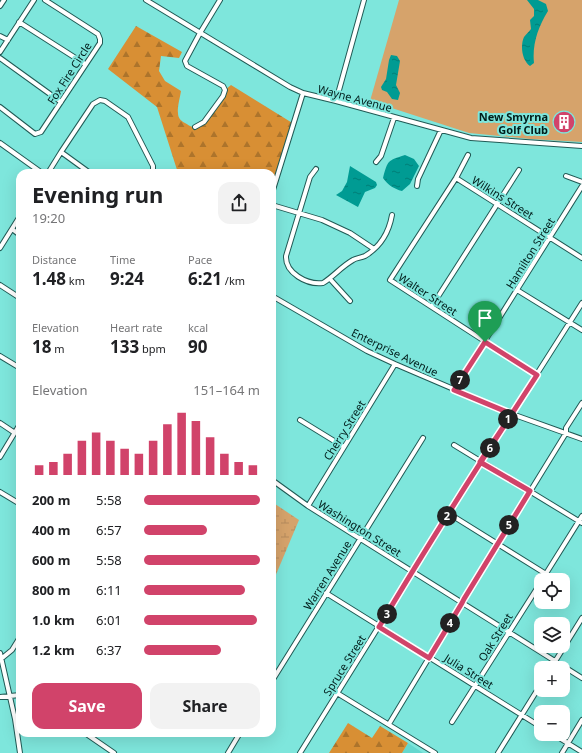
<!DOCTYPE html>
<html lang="en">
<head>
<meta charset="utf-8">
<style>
  body { margin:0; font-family:"Noto Sans",sans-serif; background:#f2f2f2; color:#202124; height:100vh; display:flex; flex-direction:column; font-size:15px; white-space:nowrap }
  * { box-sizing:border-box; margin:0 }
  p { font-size:13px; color:#757577 }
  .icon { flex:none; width:22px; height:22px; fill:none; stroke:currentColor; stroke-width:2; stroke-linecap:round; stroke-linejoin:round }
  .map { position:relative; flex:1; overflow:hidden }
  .panel { position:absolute; left:16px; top:169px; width:260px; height:568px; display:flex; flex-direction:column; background:#fff; border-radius:12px; box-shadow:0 4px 16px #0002 }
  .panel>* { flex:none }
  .buttons { position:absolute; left:534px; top:573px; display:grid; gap:8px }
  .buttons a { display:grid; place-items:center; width:36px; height:36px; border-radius:8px; background:#fff; box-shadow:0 4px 16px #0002; font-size:20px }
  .pin { position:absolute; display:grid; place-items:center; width:34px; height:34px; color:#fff; margin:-41px -17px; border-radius:50% 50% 50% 0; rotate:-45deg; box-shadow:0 0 4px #0007 }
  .pin .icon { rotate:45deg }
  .km { position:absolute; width:20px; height:20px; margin:-10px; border-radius:50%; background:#222; color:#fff; font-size:11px; line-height:20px; text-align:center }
  .round { display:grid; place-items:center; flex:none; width:42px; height:42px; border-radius:12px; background:#f2f2f2 }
  .headline { display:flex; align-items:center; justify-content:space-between; height:68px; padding:0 16px }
  h1 { font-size:22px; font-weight:700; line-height:30px }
  .figures { display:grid; grid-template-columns:repeat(3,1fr); gap:6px; height:68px; padding:4px 16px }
  .figures div { display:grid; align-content:center }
  .figures b { font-size:17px; font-weight:700 }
  .figures small { font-size:11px; font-weight:400 }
  .figures p { font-size:11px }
  .chart { height:112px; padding:8px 16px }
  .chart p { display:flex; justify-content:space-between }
  .chart svg { width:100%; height:72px; margin-top:4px; stroke:#d1436a; stroke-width:6 }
  .button { display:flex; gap:8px; margin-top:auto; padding:8px 16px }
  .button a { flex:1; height:46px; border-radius:12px; background:#d1436a; color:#fff; font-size:16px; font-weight:700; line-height:46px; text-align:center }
  .button a+a { background:#f2f2f2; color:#202124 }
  ul { padding:0 16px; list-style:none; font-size:13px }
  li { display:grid; grid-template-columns:64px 48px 1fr; align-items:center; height:30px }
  li i { height:10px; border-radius:5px; background:#d1436a }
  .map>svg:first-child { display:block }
</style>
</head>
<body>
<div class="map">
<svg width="582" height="753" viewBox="0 0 582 753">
  <defs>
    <pattern id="forest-firs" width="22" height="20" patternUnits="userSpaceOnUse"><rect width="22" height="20" fill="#d88f34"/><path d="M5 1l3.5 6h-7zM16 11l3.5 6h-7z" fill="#ad742b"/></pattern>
    <pattern id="wetland-marsh" width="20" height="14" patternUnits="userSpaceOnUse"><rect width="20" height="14" fill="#d6a36b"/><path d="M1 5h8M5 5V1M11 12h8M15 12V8" fill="none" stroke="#b68c5c"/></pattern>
    <pattern id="water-ripples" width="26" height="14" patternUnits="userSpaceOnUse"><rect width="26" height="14" fill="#009b93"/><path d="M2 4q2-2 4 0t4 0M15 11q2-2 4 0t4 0" fill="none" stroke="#007e77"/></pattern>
  </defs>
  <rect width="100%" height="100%" fill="#7ee6dc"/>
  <path fill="#65d8cf" d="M408 743 423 753H402Z"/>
  <path fill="#d6a36b" d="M399 0H582V142L530 139 469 133 370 101Z"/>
  <path fill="url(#forest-firs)" d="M136 26 182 52 179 58 161 56 159 71 165 81 181 91C180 98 177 107 178 113 178 118 181 121 185 123 187 124 191 127 193 127 205 127 222 100 225 90L231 85 294 124 272 196V173H178L157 107 108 69Z
    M348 723 372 738 380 726 408 743 402 753H329Z"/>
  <path fill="url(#wetland-marsh)" d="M272 502 299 520 272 584Z"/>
  <path fill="url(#water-ripples)" d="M527 0H538L546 4 548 11C538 27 532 45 534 63L530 66C522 60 520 46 524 37 526 34 529 32 531 29L530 20 534 16V9Z
    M391 55 397 56 400 61 396 85 400 93 398 100 392 99 387 92 382 90 381 87 386 79 389 60Z
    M405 155 414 159 419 166 410 184 402 191C394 189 388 185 383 178 388 160 387 161 405 155Z
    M350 166 376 182 377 185 375 188 365 192 358 207 336 195 342 191 347 182Z"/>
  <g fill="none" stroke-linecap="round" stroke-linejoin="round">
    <g stroke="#215a55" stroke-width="6">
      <path id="minor" d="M146 0 290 87 303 93 336 101 471 138 582 146
        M0 6 4 0
        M19 22 85 64
        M0 36 8 40
        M0 52 34 0
        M0 58 61 102
        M336 101 364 0
        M0 107 35 134 41 132 100 43V39L98 34 45 0
        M195 127 204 122 223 96 225 90 223 86 187 66 185 61 200 33 220 0
        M0 143 42 173
        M468 155 456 178 390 280 537 375
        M376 162 381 156 394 118
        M316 169 310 177 286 256C285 273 307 285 323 283 333 277 342 266 353 260 356 258 361 258 365 256 380 247 389 232 392 215
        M48 173 61 152
        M90 173 61 152 93 104 100 100 105 101 128 117 153 166V173
        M566 176 582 182
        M456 178 582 258
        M417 186 418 179 441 130
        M272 193 303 93
        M272 205 322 220 350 233 374 249
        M12 229 20 235
        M0 248 20 216
        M330 279 350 301
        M0 285 20 298
        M517 290 582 330
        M272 296 367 351 395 364 512 414 582 439
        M432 306 519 170
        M0 356 20 368
        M454 390 582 186
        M300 420 344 447
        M0 423 15 433
        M454 445 582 523
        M0 457 20 424
        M272 480 308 506 582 678
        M0 492 20 504
        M308 506 395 364
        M448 513 546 574
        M542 580 582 516
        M326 593 541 727
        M0 653 15 719 20 753
        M1 659 12 650 20 637
        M551 668 582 618
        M272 681 423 438
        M337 693 435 753
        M0 697 20 695
        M452 722 541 582
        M389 724 462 603 464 599 566 433V428L582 403
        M85 733 114 753
        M553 734 582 752
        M228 753 240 733
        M300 753 481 462 582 303
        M498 753 541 684
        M562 753 582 720"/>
    </g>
    <use href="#minor" stroke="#fff" stroke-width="4"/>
  </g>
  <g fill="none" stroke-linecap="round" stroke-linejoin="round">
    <g stroke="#fff" stroke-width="8">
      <path id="route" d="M485 342 537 375C483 458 430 541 379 627L429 658 462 603 464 599 530 491 480 462 512 414 454 390 485 342"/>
    </g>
    <use href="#route" stroke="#d1436a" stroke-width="5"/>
  </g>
  <defs>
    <g id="building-disc" transform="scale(1.15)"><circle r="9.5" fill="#d1436a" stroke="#7ee6dc"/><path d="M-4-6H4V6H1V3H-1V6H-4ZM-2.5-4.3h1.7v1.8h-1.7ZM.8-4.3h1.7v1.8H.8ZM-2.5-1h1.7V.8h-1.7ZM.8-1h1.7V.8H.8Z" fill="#fff"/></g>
  </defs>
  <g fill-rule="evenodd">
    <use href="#building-disc" x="564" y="122"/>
  </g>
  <g text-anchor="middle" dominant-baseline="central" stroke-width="4" stroke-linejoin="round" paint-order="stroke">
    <g font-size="11" fill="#001d1b" stroke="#7ee6dc">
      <text transform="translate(69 73) rotate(-57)">Fox Fire Circle</text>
      <text transform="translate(355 98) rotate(15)">Wayne Avenue</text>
      <text transform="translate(503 197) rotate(32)">Wilkins Street</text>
      <text transform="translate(530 253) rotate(-58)">Hamilton Street</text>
      <text transform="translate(428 294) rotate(33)">Walter Street</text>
      <text transform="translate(395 352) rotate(26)">Enterprise Avenue</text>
      <text transform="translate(344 430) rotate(-58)">Cherry Street</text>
      <text transform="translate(360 528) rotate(32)">Washington Street</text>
      <text transform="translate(327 575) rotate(-58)">Warren Avenue</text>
      <text transform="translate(495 637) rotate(-58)">Oak Street</text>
      <text transform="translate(344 665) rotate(-58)">Spruce Street</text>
      <text transform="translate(469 671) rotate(32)">Julia Street</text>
    </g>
    <g font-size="11" font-weight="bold" fill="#001d1b" stroke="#7ee6dc" text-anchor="end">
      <text x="548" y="116">New Smyrna<tspan x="548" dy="13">Golf Club</tspan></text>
    </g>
  </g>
</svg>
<div class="buttons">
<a><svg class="icon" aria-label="locate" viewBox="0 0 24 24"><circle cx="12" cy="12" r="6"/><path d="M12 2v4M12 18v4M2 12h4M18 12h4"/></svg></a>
<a><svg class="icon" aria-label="layers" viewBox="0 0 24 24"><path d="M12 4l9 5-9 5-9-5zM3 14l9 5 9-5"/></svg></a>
<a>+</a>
<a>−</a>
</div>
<div class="pin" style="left:485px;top:342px;background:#1e9e55"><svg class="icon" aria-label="arrive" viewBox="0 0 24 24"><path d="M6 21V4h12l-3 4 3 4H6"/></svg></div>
<b class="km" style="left:508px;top:419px">1</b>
<b class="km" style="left:447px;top:516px">2</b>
<b class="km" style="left:387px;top:614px">3</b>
<b class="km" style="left:450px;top:623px">4</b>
<b class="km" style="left:509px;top:525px">5</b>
<b class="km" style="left:490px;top:448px">6</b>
<b class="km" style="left:460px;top:380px">7</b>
<section class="panel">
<div class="headline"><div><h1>Evening run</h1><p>19:20</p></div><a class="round"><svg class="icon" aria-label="share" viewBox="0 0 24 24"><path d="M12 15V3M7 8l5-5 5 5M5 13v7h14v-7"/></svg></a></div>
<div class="figures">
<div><p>Distance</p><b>1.48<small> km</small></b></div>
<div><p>Time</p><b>9:24</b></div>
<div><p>Pace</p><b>6:21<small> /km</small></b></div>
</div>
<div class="figures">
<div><p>Elevation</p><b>18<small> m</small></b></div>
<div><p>Heart rate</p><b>133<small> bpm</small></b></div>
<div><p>kcal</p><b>90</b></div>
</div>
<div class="chart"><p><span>Elevation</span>151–164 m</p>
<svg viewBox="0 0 160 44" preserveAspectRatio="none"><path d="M5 44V38M15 44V36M25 44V31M35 44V23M45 44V18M55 44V23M65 44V28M75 44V31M85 44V23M95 44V13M105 44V6M115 44V11M125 44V21M135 44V31M145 44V36M155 44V38"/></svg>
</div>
<ul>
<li><b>200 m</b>5:58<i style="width:100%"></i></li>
<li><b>400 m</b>6:57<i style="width:54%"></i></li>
<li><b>600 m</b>5:58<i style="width:100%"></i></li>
<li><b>800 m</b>6:11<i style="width:87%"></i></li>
<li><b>1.0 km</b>6:01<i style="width:97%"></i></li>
<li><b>1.2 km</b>6:37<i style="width:66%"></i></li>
</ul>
<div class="button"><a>Save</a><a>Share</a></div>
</section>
</div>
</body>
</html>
